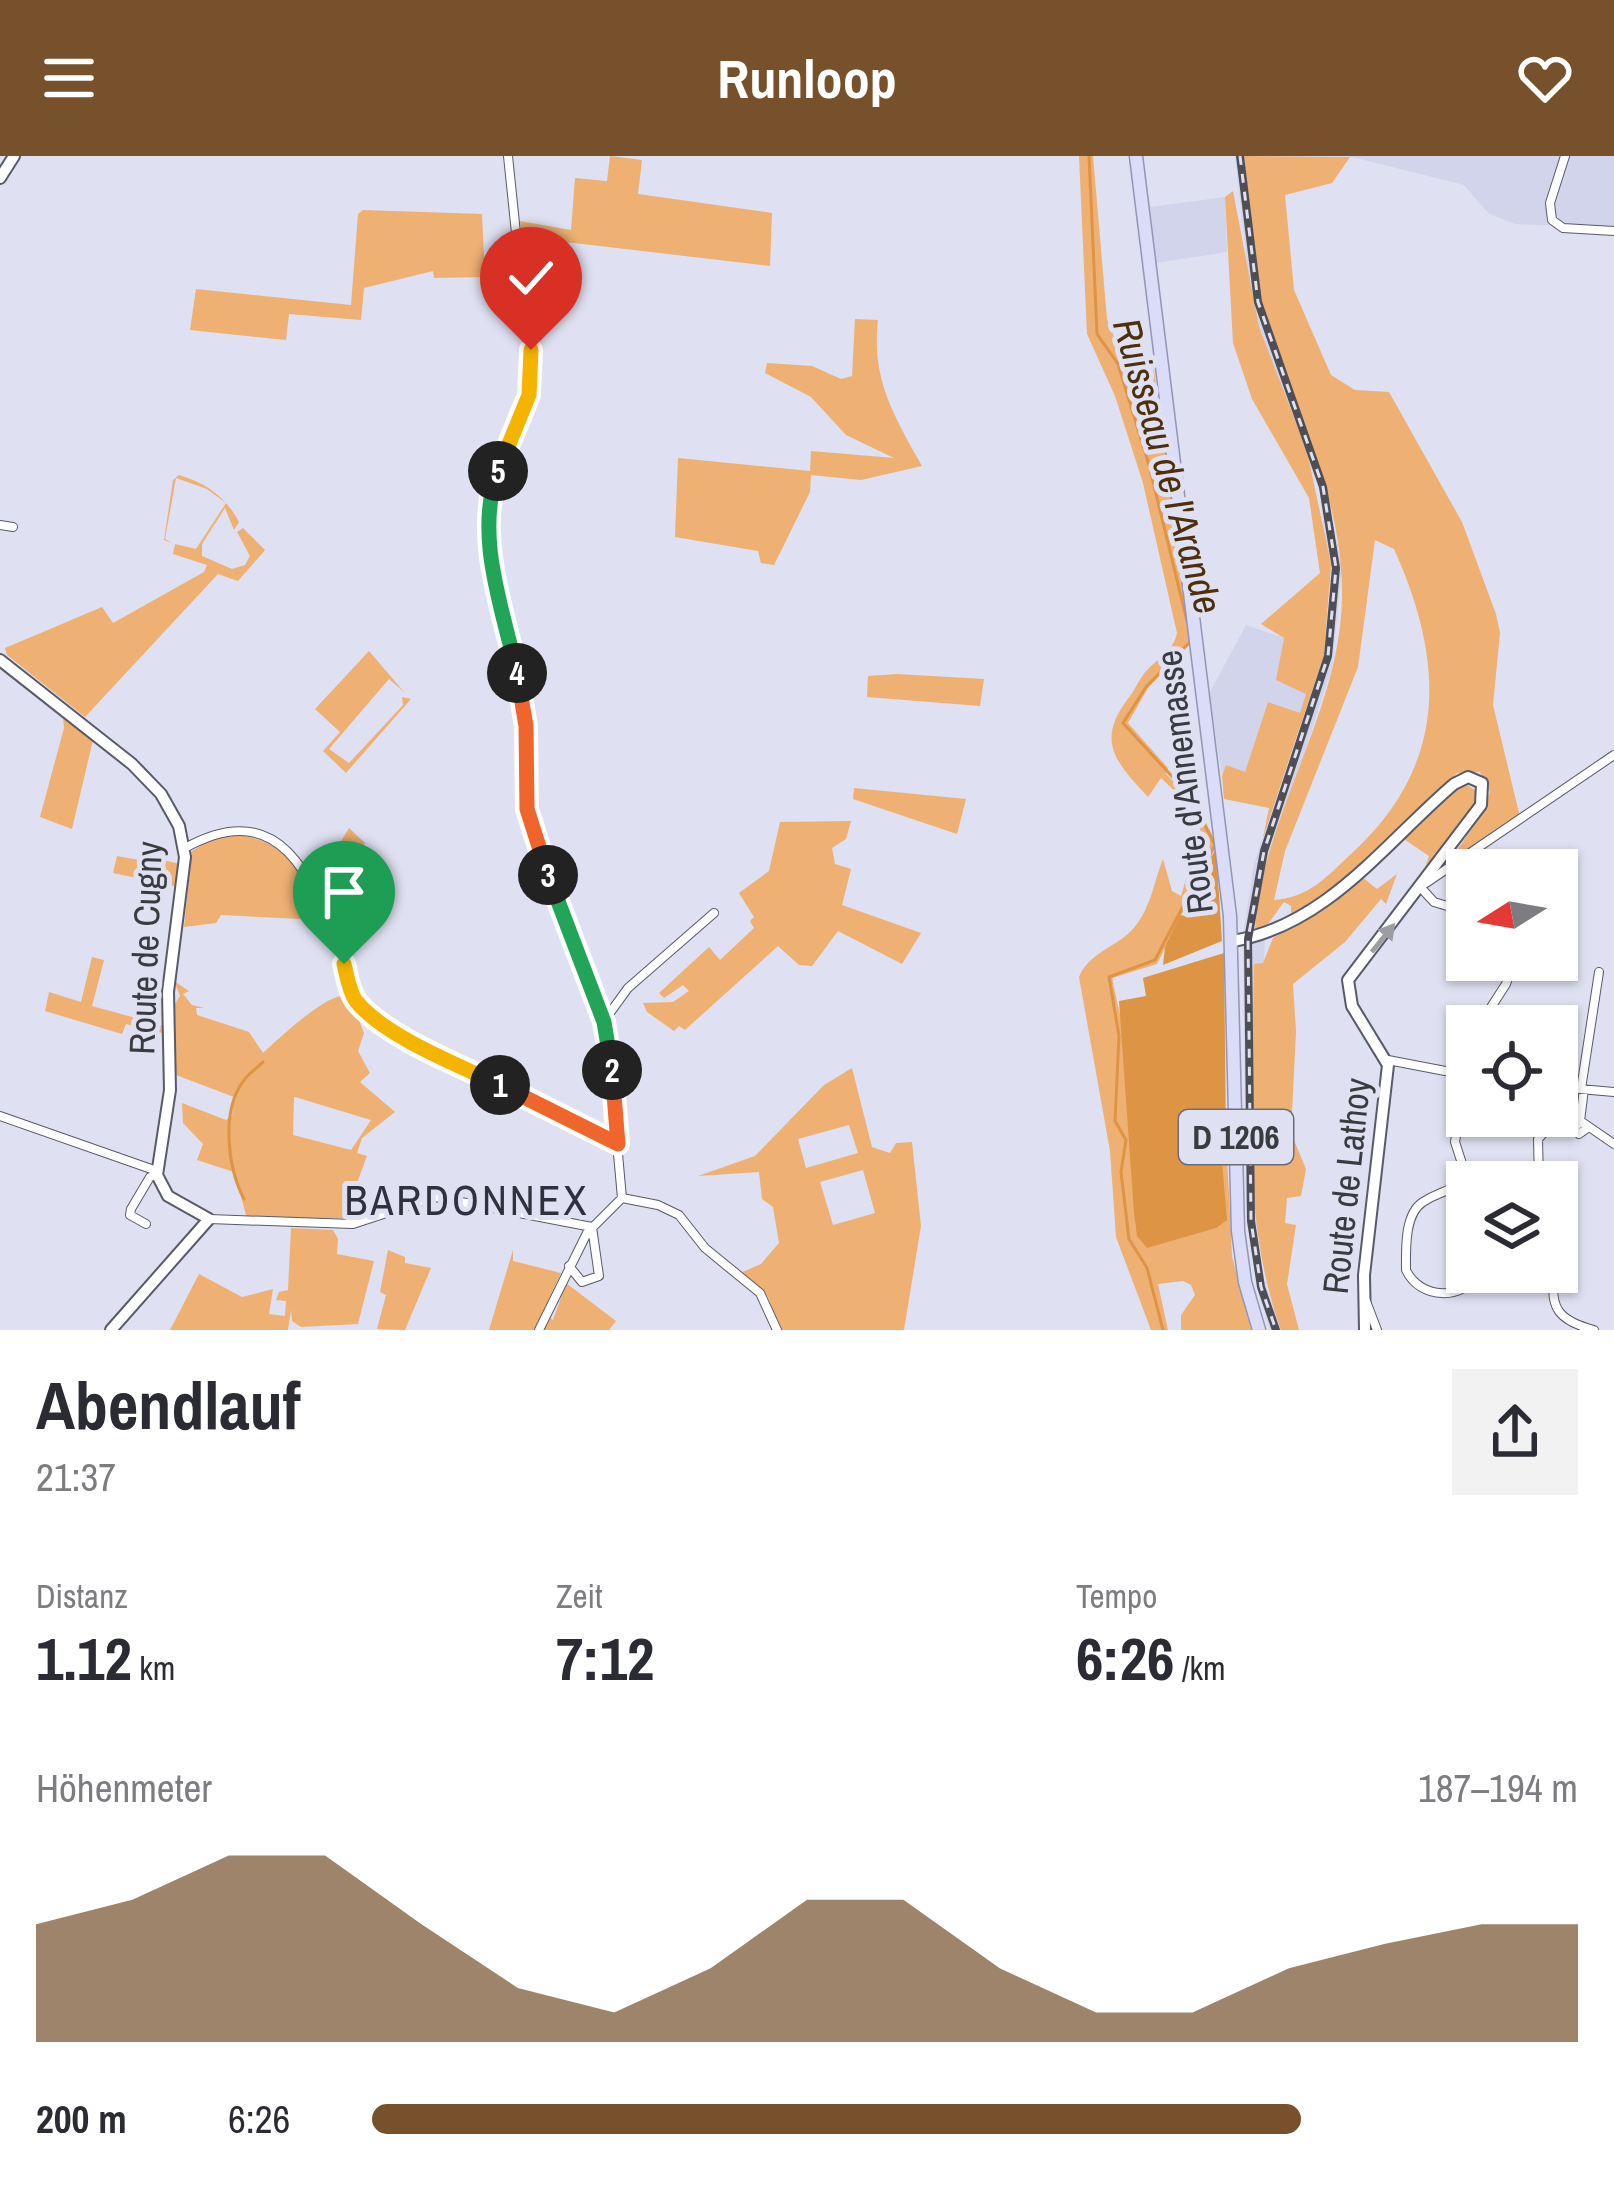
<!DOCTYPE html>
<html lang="de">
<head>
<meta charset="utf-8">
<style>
  body { margin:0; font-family:"Archivo Narrow",sans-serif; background:#f2f2f3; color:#2b2b33; height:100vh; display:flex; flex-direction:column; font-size:45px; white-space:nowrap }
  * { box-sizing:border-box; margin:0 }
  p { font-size:39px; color:#7c7c81 }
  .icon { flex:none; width:66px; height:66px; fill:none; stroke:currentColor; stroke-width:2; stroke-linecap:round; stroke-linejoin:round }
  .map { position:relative; height:1174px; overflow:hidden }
  .panel { display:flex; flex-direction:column; background:#fff; flex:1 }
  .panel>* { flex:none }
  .needle { width:78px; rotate:259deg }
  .tools { position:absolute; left:1446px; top:693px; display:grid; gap:24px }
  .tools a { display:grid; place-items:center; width:132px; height:132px; border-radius:0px; background:#fff; box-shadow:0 3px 9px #0004; font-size:60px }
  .pin { position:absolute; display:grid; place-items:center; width:102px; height:102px; color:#fff; margin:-123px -51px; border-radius:50% 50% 50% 0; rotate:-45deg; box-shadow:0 0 12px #0007 }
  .pin .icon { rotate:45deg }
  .km { position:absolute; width:60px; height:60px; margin:-30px; border-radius:50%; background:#222; color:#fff; font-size:33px; line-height:60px; text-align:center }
  .round { display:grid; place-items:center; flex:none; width:126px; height:126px; border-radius:0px; background:#f2f2f3 }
  .headline { display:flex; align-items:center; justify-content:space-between; height:204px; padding:0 36px }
  h1 { font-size:66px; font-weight:700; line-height:90px }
  .metrics { display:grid; grid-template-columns:repeat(3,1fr); gap:18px; height:204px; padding:12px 36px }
  .metrics div { display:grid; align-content:center }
  .metrics b { font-size:60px; font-weight:700 }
  .metrics small { font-size:33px; font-weight:400 }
  .metrics p { font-size:33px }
  .chart { height:336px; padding:24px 36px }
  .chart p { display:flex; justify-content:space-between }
  .chart svg { width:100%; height:216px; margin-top:12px; fill:#76512c; opacity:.7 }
  ul { padding:0 36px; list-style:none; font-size:39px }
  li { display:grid; grid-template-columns:192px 144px 1fr; align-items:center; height:90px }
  li i { height:30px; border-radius:15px; background:#76512c }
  header { display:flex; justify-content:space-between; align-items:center; height:156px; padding:0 36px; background:#76512c; color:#fff; font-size:54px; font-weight:700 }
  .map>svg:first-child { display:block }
</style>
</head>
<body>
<header><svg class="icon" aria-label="menu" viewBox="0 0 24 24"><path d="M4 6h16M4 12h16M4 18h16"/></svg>Runloop<svg class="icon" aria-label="heart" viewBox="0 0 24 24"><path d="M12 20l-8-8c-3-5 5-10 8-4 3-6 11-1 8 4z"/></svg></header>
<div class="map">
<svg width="1614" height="1174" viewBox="0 0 1614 1174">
  <rect width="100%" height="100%" fill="#dfe0f1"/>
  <path fill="#d2d4ec" d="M1235 0H1244L1254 100 1268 170 1324 317 1342 412 1332 512 1260 734 1255 776 1243 780 1254 707 1316 529 1331 446 1320 337 1259 171 1250 133Z
    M1348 0H1614V72L1515 68 1489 58 1464 29Z
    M1225 41 1227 96 1156 107 1150 51Z
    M1246 469 1284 482 1307 538 1300 558 1268 546 1245 617 1226 609 1222 620 1209 538Z
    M1265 782 1264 807 1254 809 1255 1046 1261 1114 1281 1174H1270L1258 1136 1246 1046 1243 788Z"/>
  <path fill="#eeb073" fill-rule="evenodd" d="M610 0 642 4 638 38 772 57 770 110 523 81 520 65 571 74 575 22 607 25Z
    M1079 0H1093L1107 163 1130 222 1154 214 1191 486 1148 532 1128 567 1168 612 1166 618 1188 640 1199 663H1204L1217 688 1157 808 1112 822 1121 864 1136 1073 1224 1006 1220 982 1226 981 1232 1100 1251 1174H1181V1159L1195 1139 1191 1129 1183 1125 1158 1128 1168 1174H1151L1116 1081 1110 995 1079 821C1090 796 1113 793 1131 775 1151 754 1153 728 1163 703L1172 735 1181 740 1192 703 1208 687 1181 641 1161 622 1148 641C1118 608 1095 587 1127 544 1135 535 1139 522 1148 513 1160 501 1173 495 1177 477L1143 327 1115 240 1087 178Z
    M1244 0 1350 1 1332 27 1285 39 1294 134 1331 219 1355 234 1389 236 1462 366 1496 458 1500 477 1493 549 1520 661 1446 710 1482 658 1490 636 1480 616 1457 617 1349 722 1291 759V750L1284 746 1265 772 1255 776C1261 660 1340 559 1342 442 1343 337 1297 267 1268 171 1252 116 1249 57 1244 0ZM1375 384 1394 393C1445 506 1449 609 1351 698 1325 722 1310 741 1274 744L1285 695 1358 511Z
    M1233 35 1259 171 1307 295 1331 408 1324 499 1263 682 1269 652 1224 643 1222 620 1226 609 1245 616 1268 546 1300 557 1306 538 1276 524 1284 482 1261 468 1320 417 1309 342 1252 243 1233 187 1225 41Z
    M363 54 482 58 485 121 434 122 433 115 364 132 361 164 289 158 286 184 190 174 196 133 351 149 358 58Z
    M855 163 878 164C871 223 894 260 922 310L861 324 811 319 810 336 774 409 761 407 758 395 675 381 678 302 810 315 811 295 894 302 846 279 811 241 765 217 767 207 812 210 841 223 852 220Z
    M179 319C206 327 226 341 239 366L234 374 225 352 202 388V400L232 413 245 409 250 400 237 376 243 372 265 394 238 425 218 418 85 561 7 499 5 492 102 451 113 467 204 416 207 409 173 398 175 388 196 393 226 347 207 333 176 322 165 383 172 387 164 384 173 324Z
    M369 495 404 536 389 523 329 593 349 607 403 549 402 541 411 543 346 617 323 595 340 576 315 553Z
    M897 518 984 523 980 550 867 541 868 520Z
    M63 561 93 584 72 673 40 661 64 572Z
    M1467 629 1478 636 1477 646 1418 733 1429 700 1404 683 1454 634Z
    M854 632 966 643 957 678 853 643Z
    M851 665 846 683 832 692 835 708 851 713 842 749 921 777 902 808 838 775 812 810 799 809 778 790 685 874 679 870 674 875 647 856 643 847 673 846 689 835 683 829 664 842 659 837 709 791 720 804 754 772 750 765 754 761 739 737 769 715 780 666Z
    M349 672 365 687 323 753 313 732Z
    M221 677C289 682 295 707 322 764L221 759 216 767 184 771 192 695Z
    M141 699 180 708 179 731 113 717 117 700 139 704Z
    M1397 718 1386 748 1381 743 1345 786 1293 828 1296 875 1291 977 1306 1013 1301 1040 1287 1042 1285 1067 1296 1069 1287 1128 1299 1174H1281C1239 1058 1253 929 1254 808L1263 807 1273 782 1328 750 1362 721 1377 733Z
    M92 801 104 804 92 850 165 870 166 878 126 868 122 878 45 855 49 836 81 846Z
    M174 825 189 835 183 838 192 849 204 852H196L197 859 249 876 263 897C277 884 326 838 344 840 350 840 362 853 368 858L360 867 364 877 358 895 370 917 360 926 395 956 362 982 357 997 367 1000 351 1043 355 1045 353 1062H247L234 1016 197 1004 203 988 183 967 182 947 226 964 232 959 234 941 176 919 175 848 180 840ZM294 941H295L371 964 351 994 293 979Z
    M852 912 872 991 890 997 896 987 912 986 921 1070 904 1174H780L768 1141 740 1117 761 1108 779 1087 773 1051 762 1043 759 1016 698 1020 755 1000 824 929ZM849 969 858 997 806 1012 798 983ZM863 1014 875 1057 833 1069 820 1026Z
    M291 1072 333 1074 338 1083 337 1098 374 1105 358 1168 301 1171 292 1165 291 1154 288 1174H170L199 1118 242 1141 273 1133 269 1158 285 1160 286 1145 276 1144 279 1136 288 1134Z
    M388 1094 405 1101V1107L431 1112 405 1174 377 1173 386 1139 380 1136Z
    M513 1094V1105L561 1117 534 1174H489Z
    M566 1127 616 1165 609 1174H544L550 1162 553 1164Z"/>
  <path fill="#dd9445" d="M1216 693 1222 785 1163 809 1165 791 1180 759 1185 760 1186 743Z
    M1224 797 1226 981 1220 982 1227 1064 1216 1072 1147 1092 1137 1080 1134 1057 1119 845 1146 840 1143 822Z"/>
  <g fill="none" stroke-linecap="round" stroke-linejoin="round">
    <path stroke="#dd9445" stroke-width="3" d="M1089 0 1097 178 1118 208 1149 309 1187 465
      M244 1043C228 1013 221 957 242 927 247 918 256 913 263 906
      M1163 1174 1147 1112 1129 1083 1121 1016 1126 984 1115 965 1119 880 1109 821 1155 804 1215 689 1189 639 1123 567 1146 531 1190 486"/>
    <g stroke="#595a68" stroke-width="10">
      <path id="minor" d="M508 0 531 222 525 252 492 331 489 386 523 547 528 663 607 877 622 1042
        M1565 0 1550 47 1552 64 1563 72 1614 75
        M0 369 13 371
        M185 692C280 639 312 720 341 798 349 819 348 839 367 854 437 911 536 945 616 988
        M1426 727 1614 599
        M1422 733 1434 746 1467 756
        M604 865 628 832 714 757
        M1479 870 1506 828 1514 804
        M1388 904 1466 919
        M1467 912 1455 986 1468 1026
        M1557 931 1614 936
        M1581 933 1599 816
        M1459 943 1457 918 1467 898
        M0 960 157 1015
        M1580 965 1584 933
        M1586 973 1579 978 1573 971 1582 966 1614 988
        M1466 1019C1446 1040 1443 1033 1423 1046 1404 1058 1406 1094 1406 1114 1420 1144 1464 1145 1480 1116
        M1539 1026 1538 983 1551 969 1573 971
        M622 1042 658 1049 679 1059 705 1092 760 1137 777 1174
        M209 1063 353 1068 435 1041 592 1071
        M146 1068 130 1059 131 1053 150 1021 157 1019
        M1557 1084V1102
        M569 1110 582 1126 599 1120 592 1071
        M1555 1116C1548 1153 1560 1165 1594 1174
        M1364 1140 1377 1174
        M539 1174 587 1077 622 1042"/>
    </g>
    <g stroke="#595a68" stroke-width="14">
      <path id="tertiary" d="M0 22 14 0
        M0 504 132 608 161 638 179 670 185 701 168 836 170 934 157 1019 168 1040 209 1063 111 1174
        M1233 785C1327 769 1385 687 1454 628L1468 621 1482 627 1481 649 1348 824 1352 850 1388 909 1364 1119 1365 1174"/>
    </g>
    <g stroke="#9295b5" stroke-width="15">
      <path id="primary" d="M1136 0 1230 760 1238 1075 1245 1126 1259 1174"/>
    </g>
    <use href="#minor" stroke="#fff" stroke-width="8"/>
    <use href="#tertiary" stroke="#fff" stroke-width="10"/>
    <use href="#primary" stroke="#dadcf8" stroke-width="12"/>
    <g stroke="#4e4f56" stroke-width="8">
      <path id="rail" d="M1240 0 1258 146 1323 331 1336 412 1328 500 1264 695 1248 783 1251 1065 1261 1131 1276 1174"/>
    </g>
    <use href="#rail" stroke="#dfe0f1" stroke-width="3" stroke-dasharray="9" stroke-linecap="butt"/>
  </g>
  <defs><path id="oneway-solid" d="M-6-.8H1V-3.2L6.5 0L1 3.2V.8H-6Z" transform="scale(3)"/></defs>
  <use fill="#9c9da0" href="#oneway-solid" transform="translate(1383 782) rotate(-51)"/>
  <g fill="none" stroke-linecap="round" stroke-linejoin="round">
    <g stroke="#fff" stroke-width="24">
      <path id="split-1" d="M344 808C347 820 349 835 356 845 385 881 459 909 500 929"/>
    </g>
    <g stroke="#fff" stroke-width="24">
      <path id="split-2" d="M500 929 618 988 612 914"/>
    </g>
    <g stroke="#fff" stroke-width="24">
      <path id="split-3" d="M548 719 604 866 612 914"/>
    </g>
    <g stroke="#fff" stroke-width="24">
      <path id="split-4" d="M517 517 526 570 527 653 548 719"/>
    </g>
    <g stroke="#fff" stroke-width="24">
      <path id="split-5" d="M498 315C474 380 503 453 517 517"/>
    </g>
    <g stroke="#fff" stroke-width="24">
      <path id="split-6" d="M498 315 529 239 531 194"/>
    </g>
    <use href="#split-1" stroke="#f5b400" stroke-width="15"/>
    <use href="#split-2" stroke="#f0652b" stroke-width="15"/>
    <use href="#split-3" stroke="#22a559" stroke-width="15"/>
    <use href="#split-4" stroke="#f0652b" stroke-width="15"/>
    <use href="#split-5" stroke="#22a559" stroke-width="15"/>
    <use href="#split-6" stroke="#f5b400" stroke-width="15"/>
  </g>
  <g text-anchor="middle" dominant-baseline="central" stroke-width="10" stroke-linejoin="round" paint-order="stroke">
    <rect fill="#dfe0f1" stroke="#6c6c76" stroke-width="3" x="1179" y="954" width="114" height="54" rx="9"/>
    <g font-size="33" font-weight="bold" fill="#3a3b41">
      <text x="1236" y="981">D 1206</text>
    </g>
    <g font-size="36" fill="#3a3b41" stroke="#dfe0f1">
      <text transform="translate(1184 626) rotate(-97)">Route d'Annemasse</text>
      <text transform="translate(145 792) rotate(-88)">Route de Cugny</text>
      <text transform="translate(1346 1030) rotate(-84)">Route de Lathoy</text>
    </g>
    <g font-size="39" font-style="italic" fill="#4d2f0e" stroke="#dfe0f1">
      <text transform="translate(1168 310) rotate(74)">Ruisseau de l'Arande</text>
    </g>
    <g font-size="42" letter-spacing="3" fill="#30313e" stroke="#dfe0f1">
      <text x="467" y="1044">BARDONNEX</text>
    </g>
  </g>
</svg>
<div class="tools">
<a><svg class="needle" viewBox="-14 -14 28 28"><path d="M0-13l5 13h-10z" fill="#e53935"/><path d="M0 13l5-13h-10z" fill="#7c7c81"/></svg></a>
<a><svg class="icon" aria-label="locate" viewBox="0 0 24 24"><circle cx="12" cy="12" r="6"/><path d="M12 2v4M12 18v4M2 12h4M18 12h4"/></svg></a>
<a><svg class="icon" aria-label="layers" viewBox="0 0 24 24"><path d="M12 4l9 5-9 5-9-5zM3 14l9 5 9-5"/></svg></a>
</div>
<div class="pin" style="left:344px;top:808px;background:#1e9e55"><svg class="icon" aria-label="arrive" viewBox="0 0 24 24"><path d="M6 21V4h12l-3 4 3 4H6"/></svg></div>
<div class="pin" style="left:531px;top:194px;background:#d93025"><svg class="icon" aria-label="check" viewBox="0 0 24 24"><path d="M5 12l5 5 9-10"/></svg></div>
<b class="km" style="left:500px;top:929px">1</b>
<b class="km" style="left:612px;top:914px">2</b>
<b class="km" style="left:548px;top:719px">3</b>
<b class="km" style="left:517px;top:517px">4</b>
<b class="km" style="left:498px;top:315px">5</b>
</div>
<section class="panel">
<div class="headline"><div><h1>Abendlauf</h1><p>21:37</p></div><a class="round"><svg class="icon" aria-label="share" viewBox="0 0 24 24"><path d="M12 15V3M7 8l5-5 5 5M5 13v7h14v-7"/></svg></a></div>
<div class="metrics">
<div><p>Distanz</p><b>1.12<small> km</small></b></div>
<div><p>Zeit</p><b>7:12</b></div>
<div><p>Tempo</p><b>6:26<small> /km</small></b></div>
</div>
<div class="chart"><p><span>Höhenmeter</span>187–194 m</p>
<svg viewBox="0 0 160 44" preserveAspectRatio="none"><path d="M0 44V20L10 15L20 6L30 6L40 20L50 33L60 38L70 29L80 15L90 15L100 29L110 38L120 38L130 29L140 24L150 20L160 20V44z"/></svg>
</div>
<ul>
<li><b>200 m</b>6:26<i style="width:77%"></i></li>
</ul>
</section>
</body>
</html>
